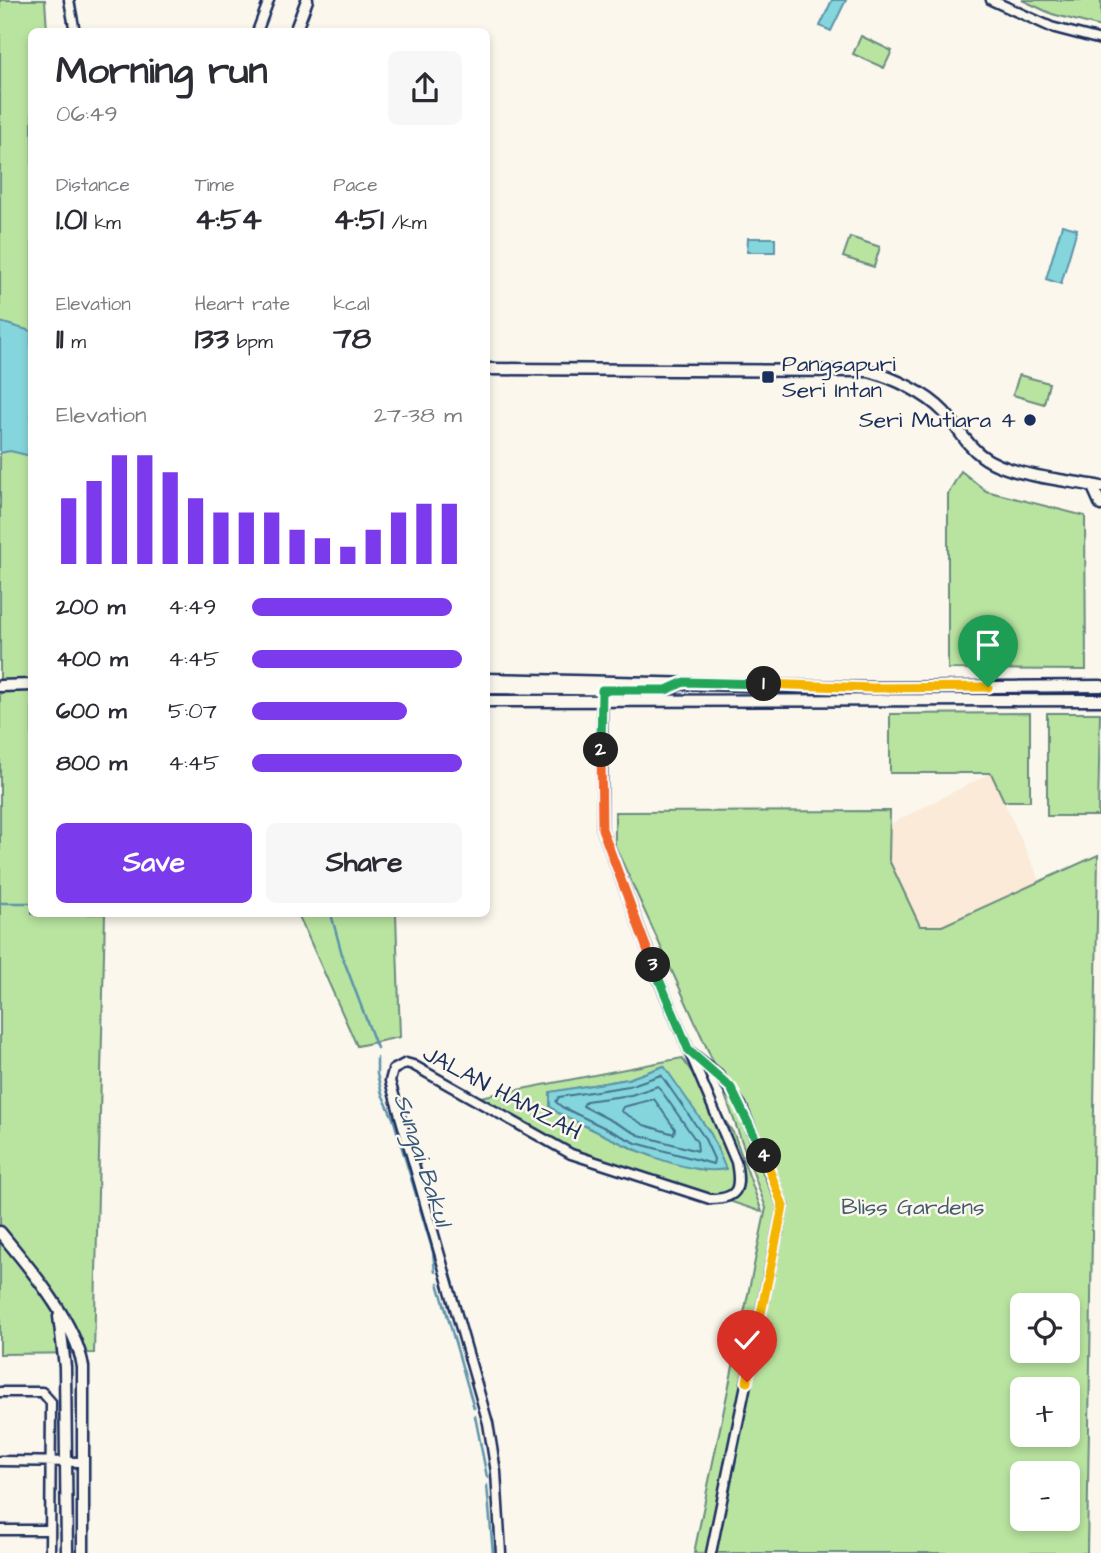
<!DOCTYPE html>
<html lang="en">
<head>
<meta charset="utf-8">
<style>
  body { margin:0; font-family:"Architects Daughter",sans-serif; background:#f7f7f7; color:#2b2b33; height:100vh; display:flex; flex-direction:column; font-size:26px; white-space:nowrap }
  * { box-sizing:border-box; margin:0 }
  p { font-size:23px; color:#7c7c81 }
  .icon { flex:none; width:38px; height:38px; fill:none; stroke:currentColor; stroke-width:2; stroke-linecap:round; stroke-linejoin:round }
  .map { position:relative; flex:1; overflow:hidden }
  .side { position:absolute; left:28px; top:28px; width:462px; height:889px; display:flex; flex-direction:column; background:#fff; border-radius:10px; box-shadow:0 4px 10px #0003 }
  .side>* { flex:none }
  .controls { position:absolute; left:1010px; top:1293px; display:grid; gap:14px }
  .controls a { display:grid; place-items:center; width:70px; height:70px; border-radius:10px; background:#fff; box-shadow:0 4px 10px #0003; font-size:35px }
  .pin { position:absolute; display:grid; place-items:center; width:60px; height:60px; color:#fff; margin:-72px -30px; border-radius:50% 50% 50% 0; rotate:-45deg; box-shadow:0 0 7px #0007 }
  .pin .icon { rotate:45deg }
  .km { position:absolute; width:35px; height:35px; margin:-18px; border-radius:50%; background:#222; color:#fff; font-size:19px; line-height:35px; text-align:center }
  .round { display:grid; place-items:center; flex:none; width:74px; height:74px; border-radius:10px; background:#f7f7f7 }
  .head { display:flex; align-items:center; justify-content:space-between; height:119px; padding:0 28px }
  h1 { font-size:38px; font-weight:700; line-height:52px }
  .figures { display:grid; grid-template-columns:repeat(3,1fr); gap:10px; height:119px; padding:7px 28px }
  .figures div { display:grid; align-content:center }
  .figures b { font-size:30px; font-weight:700 }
  .figures small { font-size:19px; font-weight:400 }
  .figures p { font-size:19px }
  .chart { height:196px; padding:14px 28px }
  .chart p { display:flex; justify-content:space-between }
  .chart svg { width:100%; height:126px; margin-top:7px; stroke:#7c3aed; stroke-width:6 }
  .cta { display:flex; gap:14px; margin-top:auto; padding:14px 28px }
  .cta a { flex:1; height:80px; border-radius:10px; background:#7c3aed; color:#fff; font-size:28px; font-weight:700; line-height:80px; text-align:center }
  .cta a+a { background:#f7f7f7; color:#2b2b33 }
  ul { padding:0 28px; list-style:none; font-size:23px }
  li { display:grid; grid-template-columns:112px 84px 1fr; align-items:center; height:52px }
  li i { height:18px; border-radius:9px; background:#7c3aed }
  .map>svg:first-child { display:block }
</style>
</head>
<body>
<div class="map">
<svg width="1101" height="1553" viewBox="0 0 1101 1553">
  <rect width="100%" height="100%" fill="#fbf7ec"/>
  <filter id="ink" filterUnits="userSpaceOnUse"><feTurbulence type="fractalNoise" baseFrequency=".0143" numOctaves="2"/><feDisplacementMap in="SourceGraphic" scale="14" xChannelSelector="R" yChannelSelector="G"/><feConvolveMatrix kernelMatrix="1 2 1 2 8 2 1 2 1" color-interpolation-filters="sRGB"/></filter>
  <g filter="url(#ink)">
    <path fill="#faead7" d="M991 773 1040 881 942 926H920L889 860 890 824Z"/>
    <path fill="#b9e4a0" stroke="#6a8a7f" stroke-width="2" fill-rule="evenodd" d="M0 0H45L47 31 32 32V914H105L94 1353 0 1354Z
      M1022 0H1101V27L1052 14Z
      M861 36 892 51 884 68 853 54Z
      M850 237 880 247 874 267 843 257Z
      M1019 375 1049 383 1044 404 1013 395Z
      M961 471 986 491 1085 516 1086 670 948 669V494Z
      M1030 713V801H1004L991 773H890V714Z
      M1047 713H1100L1098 816H1047Z
      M890 811 889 860 920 926H942L1098 855 1087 1553H694L766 1208 711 1057 615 846V812ZM1022 1306H1068V1351H1022ZM1022 1390H1068V1435H1022ZM1022 1474H1068V1519H1022Z
      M298 914H396L400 1037 357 1046Z
      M682 1058 734 1134 762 1212 557 1144 475 1098ZM664 1066 704 1171 633 1149 550 1106 551 1092 628 1079Z"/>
    <path fill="#85d6dc" stroke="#5b93aa" stroke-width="2" d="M832 0H846L831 31 820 26Z
      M1062 225 1077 229 1061 284 1046 279Z
      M748 238H775V252H747Z
      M0 322 31 331V456L10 451 0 453Z
      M664 1066 711 1134 726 1169C679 1178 602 1133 558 1113L550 1106V1092L628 1079Z"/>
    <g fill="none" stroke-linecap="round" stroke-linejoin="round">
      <path stroke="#457290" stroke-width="2" d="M661 1075 704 1137 714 1159 713 1164 636 1143 562 1107 556 1102 559 1097 629 1086Z
        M658 1086 697 1142 698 1151 639 1135 583 1106 586 1101 631 1095Z
        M654 1099 675 1129 674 1134 644 1125 621 1111 623 1107Z"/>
      <path stroke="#5b93aa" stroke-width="2.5" d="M0 903H32
        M331 914 343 958 377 1048
        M377 1058V1074L382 1094 393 1118 433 1252 435 1272
        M438 1283 474 1408
        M475 1416 487 1477
        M487 1485 493 1553"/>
      <g stroke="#1b2f5e" stroke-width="13">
        <path id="minor" d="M69 0 75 32
          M991 0 1051 27 1101 40
          M257 32 269 0
          M692 1053 717 1073 741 1105 783 1206 711 1553
          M0 1392H42L51 1402 50 1553
          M0 1461 82 1462
          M0 1530H50
          M501 1553 496 1472 488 1423 390 1081 393 1070 406 1063 413 1065 571 1154 710 1199C739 1199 741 1188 736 1162L659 980 602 829V689"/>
      </g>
      <g stroke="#1b2f5e" stroke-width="15">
        <path id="tertiary" d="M295 32 307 0
          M486 369 869 371C894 378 926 393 944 412 958 427 965 444 982 456 1008 476 1068 480 1101 487
          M1092 485 1101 505
          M486 679 872 688 1101 686
          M0 686 32 685
          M486 688 666 690 680 684
          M486 701 1101 700
          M0 1232C29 1267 76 1322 83 1367V1553
          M59 1316 65 1367 67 1553"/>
      </g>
      <use href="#minor" stroke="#fbf7ec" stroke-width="8"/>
      <use href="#tertiary" stroke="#fbf7ec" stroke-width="10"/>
    </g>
  </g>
  <g fill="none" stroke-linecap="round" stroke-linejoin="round" filter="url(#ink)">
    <g stroke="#fff" stroke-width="14">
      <path id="split-1" d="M764 684 873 688 988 687"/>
    </g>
    <g stroke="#fff" stroke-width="14">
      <path id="split-2" d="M601 750 602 690H666L684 682 764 684"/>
    </g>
    <g stroke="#fff" stroke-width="14">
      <path id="split-3" d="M601 750 602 829 653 965"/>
    </g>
    <g stroke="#fff" stroke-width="14">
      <path id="split-4" d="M653 965 689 1051 731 1088 764 1156"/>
    </g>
    <g stroke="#fff" stroke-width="14">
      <path id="split-5" d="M747 1382 783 1206 764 1156"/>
    </g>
    <use href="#split-1" stroke="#f5b400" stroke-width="9"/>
    <use href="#split-2" stroke="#22a559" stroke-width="9"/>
    <use href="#split-3" stroke="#f0652b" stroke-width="9"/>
    <use href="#split-4" stroke="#22a559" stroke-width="9"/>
    <use href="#split-5" stroke="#f5b400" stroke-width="9"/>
  </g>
  <g fill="#1b2f5e" stroke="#fbf7ec" stroke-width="2.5">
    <rect x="761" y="370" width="14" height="14" rx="3.5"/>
    <circle cx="1030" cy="420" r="7"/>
  </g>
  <g text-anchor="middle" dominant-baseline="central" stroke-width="5" stroke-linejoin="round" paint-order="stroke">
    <g font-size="23" fill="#1b2f5e" stroke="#fbf7ec" text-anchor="start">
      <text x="782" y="364">Pangsapuri<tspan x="782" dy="26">Seri Intan</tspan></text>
      <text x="1016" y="420" text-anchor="end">Seri Mutiara 4</text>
    </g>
    <g font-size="23" fill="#1b2f5e" stroke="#fbf7ec">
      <text transform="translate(502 1093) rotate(28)">JALAN HAMZAH</text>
    </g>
    <g font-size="23" fill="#425c6e" stroke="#fbf7ec">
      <text x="913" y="1207">Bliss Gardens</text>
    </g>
    <g font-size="24" font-style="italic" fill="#36597e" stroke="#fbf7ec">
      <text transform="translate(422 1160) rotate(72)">Sungai Bakul</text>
    </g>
  </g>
</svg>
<div class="controls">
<a><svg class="icon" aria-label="locate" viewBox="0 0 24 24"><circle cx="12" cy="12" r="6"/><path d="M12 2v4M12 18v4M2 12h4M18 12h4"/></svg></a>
<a>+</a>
<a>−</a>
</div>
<div class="pin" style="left:988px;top:687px;background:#1e9e55"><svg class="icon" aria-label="arrive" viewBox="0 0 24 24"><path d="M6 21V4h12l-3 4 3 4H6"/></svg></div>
<div class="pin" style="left:747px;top:1382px;background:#d93025"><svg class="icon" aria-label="check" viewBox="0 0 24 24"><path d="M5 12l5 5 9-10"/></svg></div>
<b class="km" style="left:764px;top:684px">1</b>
<b class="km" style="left:601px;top:750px">2</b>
<b class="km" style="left:653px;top:965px">3</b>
<b class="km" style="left:764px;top:1156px">4</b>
<section class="side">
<div class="head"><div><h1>Morning run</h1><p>06:49</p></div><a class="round"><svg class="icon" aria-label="share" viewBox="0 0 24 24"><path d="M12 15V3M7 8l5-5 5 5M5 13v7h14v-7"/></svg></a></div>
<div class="figures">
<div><p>Distance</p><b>1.01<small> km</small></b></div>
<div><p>Time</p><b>4:54</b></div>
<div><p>Pace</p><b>4:51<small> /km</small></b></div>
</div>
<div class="figures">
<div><p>Elevation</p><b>11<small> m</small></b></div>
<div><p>Heart rate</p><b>133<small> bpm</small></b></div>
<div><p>kcal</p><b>78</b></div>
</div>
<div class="chart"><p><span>Elevation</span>27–38 m</p>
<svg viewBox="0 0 160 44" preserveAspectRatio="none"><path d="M5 44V21M15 44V15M25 44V6M35 44V6M45 44V12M55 44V21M65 44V26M75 44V26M85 44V26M95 44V32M105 44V35M115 44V38M125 44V32M135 44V26M145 44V23M155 44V23"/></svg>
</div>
<ul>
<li><b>200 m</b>4:49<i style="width:95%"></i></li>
<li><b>400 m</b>4:45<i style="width:100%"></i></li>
<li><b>600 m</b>5:07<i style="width:74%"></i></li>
<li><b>800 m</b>4:45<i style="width:100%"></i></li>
</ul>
<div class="cta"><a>Save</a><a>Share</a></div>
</section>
</div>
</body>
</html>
